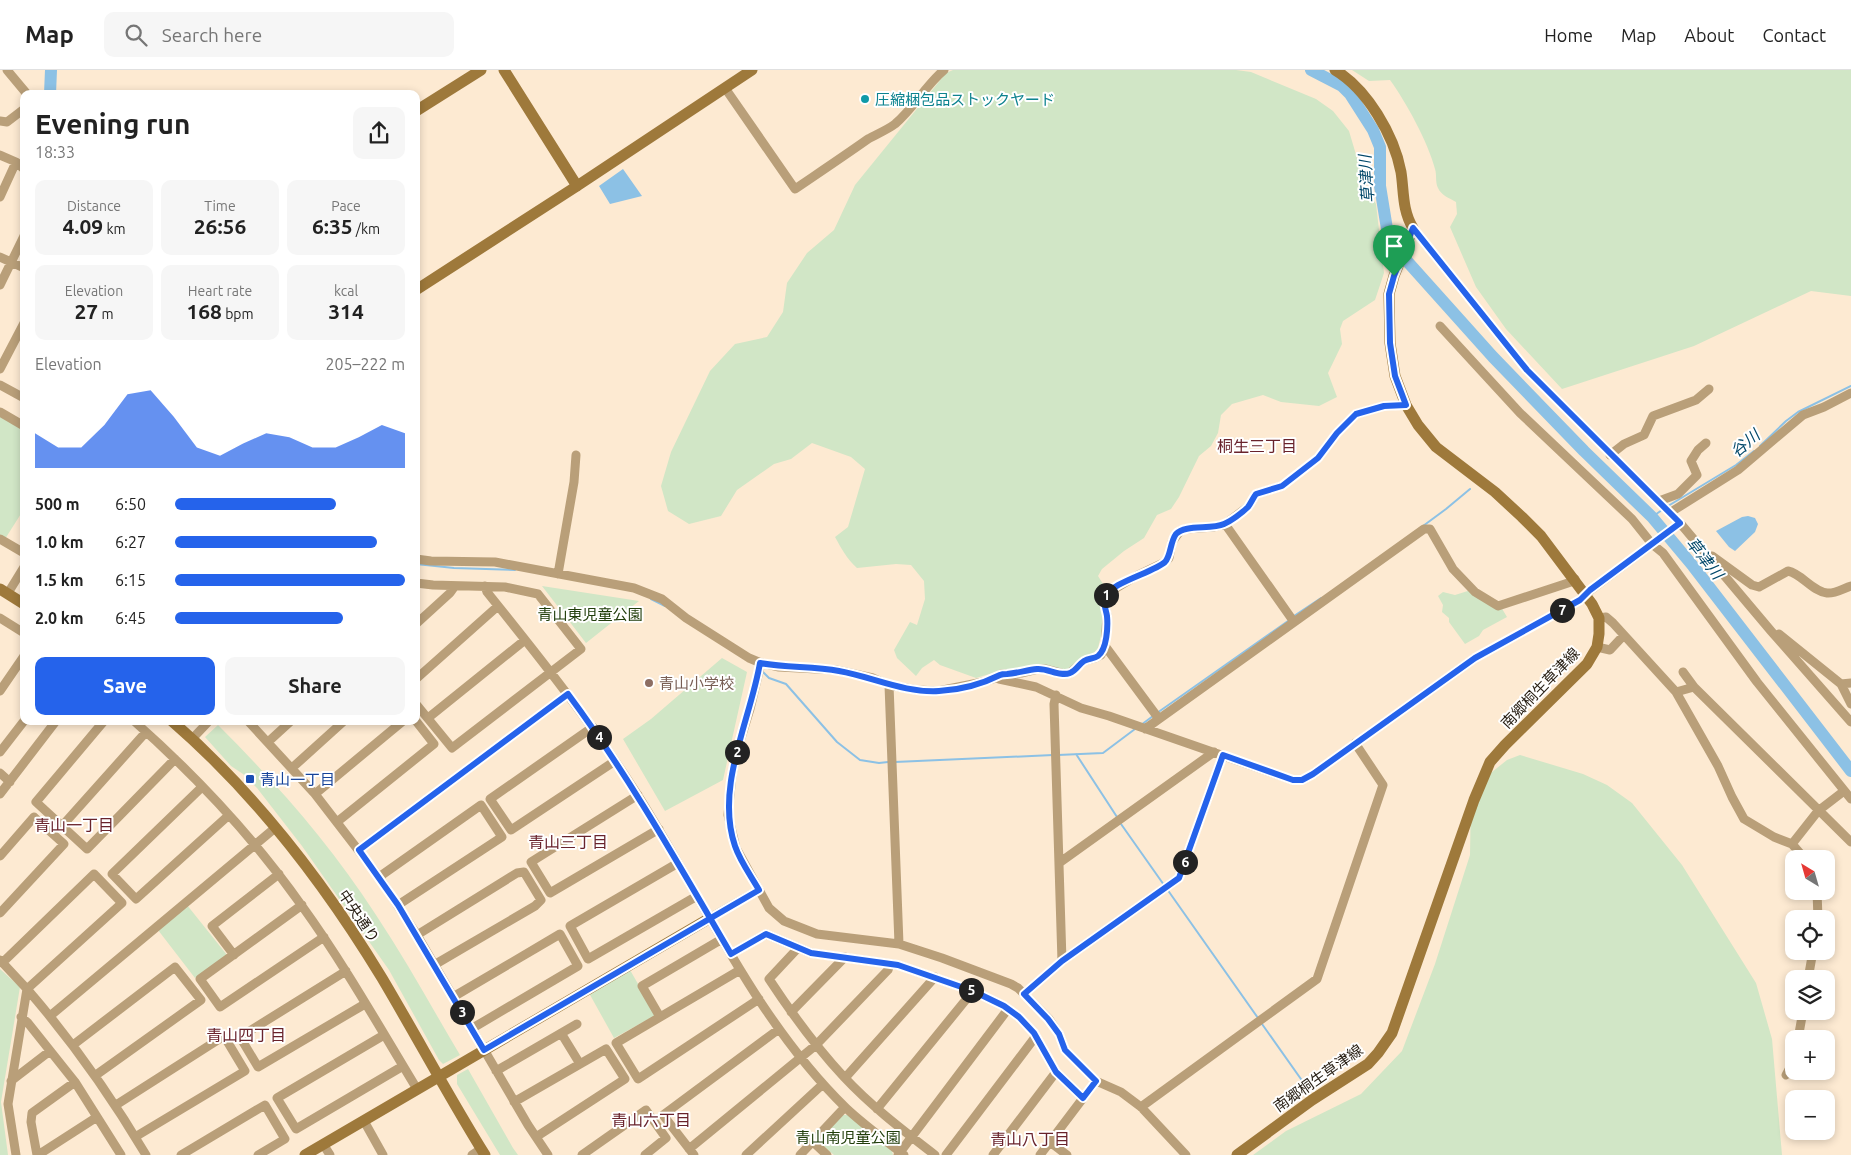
<!DOCTYPE html>
<html lang="en">
<head>
<meta charset="utf-8">
<style>
  body { margin:0; font-family:Ubuntu,"Noto Sans JP",sans-serif; background:#f6f6f6; color:#222; height:100vh; display:flex; flex-direction:column; font-size:19px; white-space:nowrap }
  * { box-sizing:border-box; margin:0 }
  p { font-size:16px; color:#767676 }
  .icon { flex:none; width:28px; height:28px; fill:none; stroke:currentColor; stroke-width:2; stroke-linecap:round; stroke-linejoin:round }
  .map { position:relative; flex:1; overflow:hidden }
  .side { position:absolute; left:20px; top:20px; width:400px; height:635px; display:flex; flex-direction:column; background:#fff; border-radius:10px; box-shadow:0 2px 8px #0003 }
  .side>* { flex:none }
  .needle { width:32px; rotate:323deg }
  .controls { position:absolute; left:1785px; top:780px; display:grid; gap:10px }
  .controls a { display:grid; place-items:center; width:50px; height:50px; border-radius:10px; background:#fff; box-shadow:0 2px 8px #0003; font-size:25px }
  .pin { position:absolute; display:grid; place-items:center; width:42px; height:42px; color:#fff; margin:-51px -21px; border-radius:50% 50% 50% 0; rotate:-45deg; box-shadow:0 0 5px #0007 }
  .pin .icon { rotate:45deg }
  .km { position:absolute; width:25px; height:25px; margin:-12px; border-radius:50%; background:#222; color:#fff; font-size:14px; line-height:25px; text-align:center }
  .round { display:grid; place-items:center; flex:none; width:52px; height:52px; border-radius:10px; background:#f6f6f6 }
  .head { display:flex; align-items:center; justify-content:space-between; height:85px; padding:0 15px }
  h1 { font-size:28px; font-weight:600; line-height:38px }
  .metrics { display:grid; grid-template-columns:repeat(3,1fr); gap:8px; height:85px; padding:5px 15px }
  .metrics div { display:grid; align-content:center; border-radius:10px; background:#f6f6f6; text-align:center }
  .metrics b { font-size:21px; font-weight:600 }
  .metrics small { font-size:14px; font-weight:400 }
  .metrics p { font-size:14px }
  .chart { height:140px; padding:10px 15px }
  .chart p { display:flex; justify-content:space-between }
  .chart svg { width:100%; height:90px; margin-top:5px; fill:#2563eb; opacity:.7 }
  .primary-button { display:flex; gap:10px; margin-top:auto; padding:10px 15px }
  .primary-button a { flex:1; height:58px; border-radius:10px; background:#2563eb; color:#fff; font-size:20px; font-weight:600; line-height:58px; text-align:center }
  .primary-button a+a { background:#f6f6f6; color:#222 }
  ul { padding:0 15px; list-style:none; font-size:16px }
  li { display:grid; grid-template-columns:80px 60px 1fr; align-items:center; height:38px }
  li i { height:12px; border-radius:6px; background:#2563eb }
  header { display:flex; align-items:center; gap:30px; box-sizing:border-box; height:70px; padding:0 25px; background:#fff; border-bottom:1px solid #e0e0e0 }
  header strong { font-size:24px }
  nav { display:flex; gap:28px; margin-inline-start:auto; font-size:18px }
  .search { width:350px; height:45px; background:#f6f6f6; display:flex; align-items:center; gap:12px; box-sizing:border-box; padding:0 18px; border-radius:10px; color:#767676; font-size:19px }
  .map>svg:first-child { display:block }
</style>
</head>
<body>
<header>
<strong>Map</strong>
<div class="search"><svg class="icon" aria-label="search" viewBox="0 0 24 24"><circle cx="10" cy="10" r="6"/><path d="M15 15l6 6"/></svg>Search here</div>
<nav><a>Home</a><a>Map</a><a>About</a><a>Contact</a></nav>
</header>
<div class="map">
<svg width="1851" height="1085" viewBox="0 0 1851 1085">
  <rect width="100%" height="100%" fill="#fdead2"/>
  <path fill="#d1e6c6" d="M953 0H1236L1251 2 1316 29 1333 41 1349 61 1365 115 1376 134 1384 203 1375 230 1343 251 1340 259 1342 274 1328 303 1337 327 1319 336 1281 332 1263 325 1232 334 1221 345 1218 363 1211 376 1199 386 1179 427 1171 439 1157 445 1144 468 1124 481 1102 499 1098 506 1105 517 1099 524 1100 535 1105 549 1098 578 1092 585 1066 601 1003 600 976 608 940 595 934 590 922 598 916 606 897 588 894 580 910 552 917 555 925 529 924 511 911 495 896 494 857 498C847 489 841 478 835 467L848 457 865 399 851 387 812 373 791 389 774 394 737 420 721 446 689 454 668 441 661 416 671 382 710 301 735 274 767 267 783 242 787 213 807 183 834 160 855 115 946 3Z
    M1352 0H1851V226L1811 221 1694 276 1562 319 1506 259 1476 217 1450 157 1457 144 1456 132C1449 128 1441 125 1438 118 1435 112 1437 105 1435 99 1428 72 1406 32 1390 10L1369 11Z
    M0 346 24 360V439L5 469 0 466Z
    M542 516 639 531 586 573Z
    M1471 520 1501 537 1507 547 1483 560 1479 566 1465 574 1449 552V548L1442 542 1443 535 1438 526 1443 522 1455 525Z
    M722 588 747 602 723 710 665 741 623 669 651 649Z
    M218 655C276 713 331 775 376 845 406 890 432 938 460 985L443 994 439 990 389 900 302 776 257 718 243 704 231 696 205 667Z
    M1520 685 1583 704 1607 715 1632 733 1682 795 1756 913 1772 969 1782 1085H1253L1286 1061 1361 1024 1402 981 1435 894 1470 785 1471 724 1487 706 1507 690Z
    M187 835 227 885 195 908 158 860Z
    M0 899 20 917 1 1032 8 1085H0Z
    M630 900 656 945 614 968 589 923Z
    M468 999 513 1078 518 1085H500L457 1014V1005Z
    M843 1045H849L892 1081 893 1085H834L820 1073V1069Z"/>
  <path fill="#8cc1e5" d="M623 99 642 126 610 134 599 116Z
    M1748 446 1755 448 1758 454 1755 462 1735 481 1729 477 1716 461 1742 447Z"/>
  <g fill="none" stroke-linecap="round" stroke-linejoin="round">
    <path stroke="#8cc1e5" stroke-width="2" d="M1760 376 1786 351 1798 342 1851 316
      M1668 436 1736 395 1754 381
      M1652 447 1662 440
      M1423 456 1446 439 1470 419
      M416 494 454 498 515 500
      M651 529 665 536
      M1294 546 1321 528
      M762 601 769 608 786 614 837 672 860 690 879 693 888 692
      M1157 643 1288 551
      M1141 655 1153 646
      M1076 684 1117 747
      M1058 685 1103 683 1135 659
      M895 692 1053 685
      M1121 754 1164 815
      M1167 819 1258 948
      M1262 954 1308 1019"/>
    <path stroke="#8cc1e5" stroke-width="12" d="M1311 0 1342 16 1350 24 1373 60 1380 77V116L1389 171 1493 287 1584 381 1652 447 1693 496 1851 701
      M50 24 51 0"/>
    <path stroke="#b99f79" stroke-width="9" d="M7 0 27 24
      M725 18 795 119C820 102 844 86 868 69 877 64 887 60 895 54 914 38 925 16 944 0
      M0 51 7 52 24 39
      M0 85 16 92 24 99
      M0 127 16 92
      M1413 158 1527 300 1680 453 1771 561 1851 652
      M0 187 24 198
      M0 215 24 166
      M1440 256 1520 343 1632 449 1652 474 1663 483 1757 612 1851 729
      M0 299 24 253
      M0 315 24 328
      M0 342 24 356
      M1610 385 1624 374 1644 365 1653 346 1696 330 1709 319
      M1659 431 1678 424 1697 405 1691 391 1698 380 1706 373
      M1671 442 1738 400 1803 345 1824 337 1851 323
      M1225 454 1294 552
      M0 469 24 483
      M1712 486 1752 515 1759 517 1788 501C1802 504 1812 521 1827 523 1835 524 1844 518 1851 516
      M416 489 431 491 495 492 634 518 662 529 686 548 749 588 761 593 779 597 836 600 873 608 889 615 917 620 938 621 983 612 996 608 1001 604 1021 603 1038 599H1046L1065 604 1070 603 1084 591 1095 588 1101 585 1105 576 1107 545 1104 532 1108 523 1138 505 1165 492 1169 488 1172 472 1180 461 1186 459 1214 457 1225 454 1249 436 1256 424 1282 416 1318 388 1337 363 1356 344 1384 336 1406 335
      M558 504 574 412 576 385
      M416 513 433 515 505 517 538 524 581 579 452 678 416 634
      M485 516 487 522C540 588 591 652 637 724 704 830 755 949 846 1038 864 1055 885 1070 904 1085
      M8 523 24 497
      M0 548 24 563
      M1599 548 1606 547 1613 553 1676 622 1718 696 1732 727 1744 749 1774 767 1792 774 1805 789
      M416 554 450 523 455 516
      M1779 564 1841 614 1851 634
      M1105 576 1159 649
      M1597 577 1610 580 1624 565
      M761 593 750 639 737 681 732 705 728 745 736 778 769 838 784 851 817 864 899 874 942 888 1011 914 1018 918 1049 949 1059 964 1065 980 1096 1011 1121 1022 1141 1037 1186 1085
      M1683 602 1694 617 1851 772
      M416 609 498 536
      M999 609 1036 617 1081 638 1109 646 1293 710H1303L1313 704 1475 588 1580 530 1591 520 1680 453
      M1841 614 1851 613
      M889 615 899 874
      M0 621 24 586
      M1676 622 1694 617
      M1056 625 1054 634 1062 891
      M428 648 525 570
      M104 651 36 732 87 779 175 689
      M134 651C196 706 254 768 302 836 344 894 380 958 417 1019
      M248 651 315 724 379 807 417 865 528 1055 548 1085
      M593 657 490 729 511 760 615 691
      M1145 659 1424 459H1430L1453 499 1475 522 1498 536 1571 512 1575 509
      M192 669 209 651
      M268 672 291 651
      M0 682 24 651
      M292 698 344 651
      M0 703 10 712
      M202 717 112 804 136 829 229 745
      M0 724 56 651
      M315 724 403 651
      M638 725 531 792 550 823 659 759
      M337 752 434 674 416 651
      M62 756 146 662
      M1792 774 1818 741 1844 721
      M359 780 568 624
      M0 786 34 747 64 774 0 843
      M678 793 570 856 588 889 697 826
      M1059 793 1214 682
      M379 807 481 735 502 767 398 835
      M1817 821 1818 849
      M302 835 200 909 220 937 324 867
      M710 848 759 820
      M417 865 517 803 524 802 541 830 535 836 434 895
      M798 878 769 909C792 944 816 977 844 1007 872 1037 904 1061 935 1085
      M731 884 766 864 811 883 898 895 973 921 1004 936 1019 947 1034 963 1056 1002 1083 1028
      M234 885 212 856 279 804
      M0 890 27 919 8 1034 16 1085
      M2 893 94 804 122 833 27 919C72 971 111 1026 146 1085
      M740 900 616 973 638 1009 759 929
      M346 901 240 967 258 997 365 934
      M1808 909 1813 881
      M1024 924 1062 891 1179 808 1223 685
      M453 927 560 864 578 896 471 959
      M791 942 845 887
      M50 946 275 758
      M21 947 28 953 75 1012 121 1085
      M660 947 642 916 722 869
      M561 963 580 994
      M384 965 277 1028 296 1059 403 996
      M1798 969 1803 941
      M73 975 175 897 201 930 96 1005
      M496 1001 577 954
      M1786 1005 1794 990
      M845 1008 935 907
      M11 1011 50 981
      M514 1032 606 979 625 1009 536 1067
      M116 1035 224 966 245 1001 135 1067
      M1141 1037 1317 909 1383 715 1355 673
      M877 1039 973 921
      M364 1051 383 1085
      M813 1072 827 1085
      M1050 1072 1067 1085
      M323 1074 330 1085
      M689 1079 816 975 888 900 890 894
      M37 1085 31 1052 32 1043 75 1012
      M38 1085 97 1047
      M181 1085 265 1035 285 1069 258 1085
      M472 1085 481 1079
      M582 1085 646 1040 666 1068 645 1085
      M694 1085 663 1045 779 959
      M746 1085 823 1014
      M800 1085 845 1037
      M898 1085 1008 939
      M946 1085 1036 966
      M993 1085 1056 1002
      M1040 1085 1096 1011"/>
    <path stroke="#9e793b" stroke-width="11" d="M504 0 577 116
      M416 41 481 0
      M416 220 577 116 752 0
      M0 519 24 534
      M172 651C256 724 325 814 382 908 417 967 449 1027 485 1085
      M305 1085 710 848
      M1237 1085 1312 1030 1368 994 1378 983 1392 963 1474 730 1490 692 1505 675 1587 594 1597 577 1599 564V548L1592 534 1541 466 1522 447 1495 422 1436 377 1418 355 1406 335 1395 306 1390 273 1389 224 1394 206 1413 158C1402 140 1404 121 1401 102 1394 65 1367 19 1335 0"/>
  </g>
  <g fill="none" stroke-linecap="round" stroke-linejoin="round">
    <g stroke="#fff" stroke-width="10">
      <path id="route" d="M1394 206 1389 224 1390 273 1395 306 1406 335 1384 336 1356 344 1337 363 1318 388 1282 416 1256 424C1253 428 1251 433 1248 437 1242 443 1231 451 1224 454 1211 460 1185 454 1176 464 1170 472 1171 486 1165 492 1153 503 1110 512 1105 528 1103 534 1106 540 1107 546 1108 557 1107 579 1098 586 1094 589 1089 588 1084 591 1079 594 1076 601 1070 603 1060 607 1048 598 1037 599 1027 600 1018 603 1007 604 1005 604 1002 604 1000 605 982 614 959 620 939 621 904 623 873 607 839 601 813 596 787 598 760 593 750 651 715 717 735 776 740 791 751 806 759 820L484 980 398 835 359 780 568 624C629 706 679 795 731 884L766 864 811 883 898 895 973 921 1004 936 1019 947 1034 963 1056 1002 1083 1028 1096 1011 1065 980 1059 964 1048 949 1024 924 1062 891 1179 808 1223 685 1293 710H1302L1313 704 1475 588 1580 530 1590 520 1680 453 1527 300 1413 158 1394 206"/>
    </g>
    <use href="#route" stroke="#2563eb" stroke-width="6"/>
  </g>
  <circle fill="#0f9aa8" stroke="#fff" stroke-width="2" cx="865" cy="29" r="5"/>
  <circle fill="#8d6e63" stroke="#fff" stroke-width="2" cx="649" cy="613" r="5"/>
  <rect fill="#1a4fb4" stroke="#fff" stroke-width="2" x="245" y="704" width="10" height="10" rx="2.5"/>
  <g text-anchor="middle" dominant-baseline="central" stroke-width="4" stroke-linejoin="round" paint-order="stroke">
    <g font-size="15" fill="#0d838f" stroke="#fff" text-anchor="start">
      <text x="875" y="29">圧縮梱包品ストックヤード</text>
    </g>
    <g font-size="15" fill="#213e0b" stroke="#fff">
      <text x="590" y="544">青山東児童公園</text>
      <text x="848" y="1067">青山南児童公園</text>
    </g>
    <g font-size="15" fill="#785e54" stroke="#fff" text-anchor="start">
      <text x="659" y="613">青山小学校</text>
    </g>
    <g font-size="15" fill="#261d12" stroke="#fff">
      <text transform="translate(1540 618) rotate(-46)">南郷桐生草津線</text>
      <text transform="translate(359 846) rotate(56)">中央通り</text>
      <text transform="translate(1318 1008) rotate(-35)">南郷桐生草津線</text>
    </g>
    <g font-size="15" fill="#164399" stroke="#fff" text-anchor="start">
      <text x="260" y="709">青山一丁目</text>
    </g>
    <g font-size="16" font-style="italic" fill="#014769" stroke="#fff">
      <text transform="translate(1366 109) rotate(-94)">草津川</text>
      <text transform="translate(1745 373) rotate(-40)">谷川</text>
      <text transform="translate(1705 488) rotate(52)">草津川</text>
    </g>
    <g font-size="16" fill="#69232c" stroke="#fff">
      <text x="1257" y="376">桐生三丁目</text>
      <text x="74" y="755">青山一丁目</text>
      <text x="568" y="772">青山三丁目</text>
      <text x="246" y="965">青山四丁目</text>
      <text x="651" y="1050">青山六丁目</text>
      <text x="1030" y="1069">青山八丁目</text>
    </g>
  </g>
</svg>
<div class="controls">
<a><svg class="needle" viewBox="-14 -14 28 28"><path d="M0-13l5 13h-10z" fill="#e53935"/><path d="M0 13l5-13h-10z" fill="#767676"/></svg></a>
<a><svg class="icon" aria-label="locate" viewBox="0 0 24 24"><circle cx="12" cy="12" r="6"/><path d="M12 2v4M12 18v4M2 12h4M18 12h4"/></svg></a>
<a><svg class="icon" aria-label="layers" viewBox="0 0 24 24"><path d="M12 4l9 5-9 5-9-5zM3 14l9 5 9-5"/></svg></a>
<a>+</a>
<a>−</a>
</div>
<div class="pin" style="left:1394px;top:206px;background:#1e9e55"><svg class="icon" aria-label="arrive" viewBox="0 0 24 24"><path d="M6 21V4h12l-3 4 3 4H6"/></svg></div>
<b class="km" style="left:1106px;top:525px">1</b>
<b class="km" style="left:737px;top:682px">2</b>
<b class="km" style="left:462px;top:942px">3</b>
<b class="km" style="left:599px;top:667px">4</b>
<b class="km" style="left:971px;top:920px">5</b>
<b class="km" style="left:1185px;top:792px">6</b>
<b class="km" style="left:1562px;top:540px">7</b>
<section class="side">
<div class="head"><div><h1>Evening run</h1><p>18:33</p></div><a class="round"><svg class="icon" aria-label="share" viewBox="0 0 24 24"><path d="M12 15V3M7 8l5-5 5 5M5 13v7h14v-7"/></svg></a></div>
<div class="metrics">
<div><p>Distance</p><b>4.09<small> km</small></b></div>
<div><p>Time</p><b>26:56</b></div>
<div><p>Pace</p><b>6:35<small> /km</small></b></div>
</div>
<div class="metrics">
<div><p>Elevation</p><b>27<small> m</small></b></div>
<div><p>Heart rate</p><b>168<small> bpm</small></b></div>
<div><p>kcal</p><b>314</b></div>
</div>
<div class="chart"><p><span>Elevation</span>205–222 m</p>
<svg viewBox="0 0 160 44" preserveAspectRatio="none"><path d="M0 44V27L10 34L20 34L30 23L40 8L50 6L60 19L70 34L80 38L90 32L100 27L110 29L120 34L130 34L140 29L150 23L160 27V44z"/></svg>
</div>
<ul>
<li><b>500 m</b>6:50<i style="width:70%"></i></li>
<li><b>1.0 km</b>6:27<i style="width:88%"></i></li>
<li><b>1.5 km</b>6:15<i style="width:100%"></i></li>
<li><b>2.0 km</b>6:45<i style="width:73%"></i></li>
</ul>
<div class="primary-button"><a>Save</a><a>Share</a></div>
</section>
</div>
</body>
</html>
